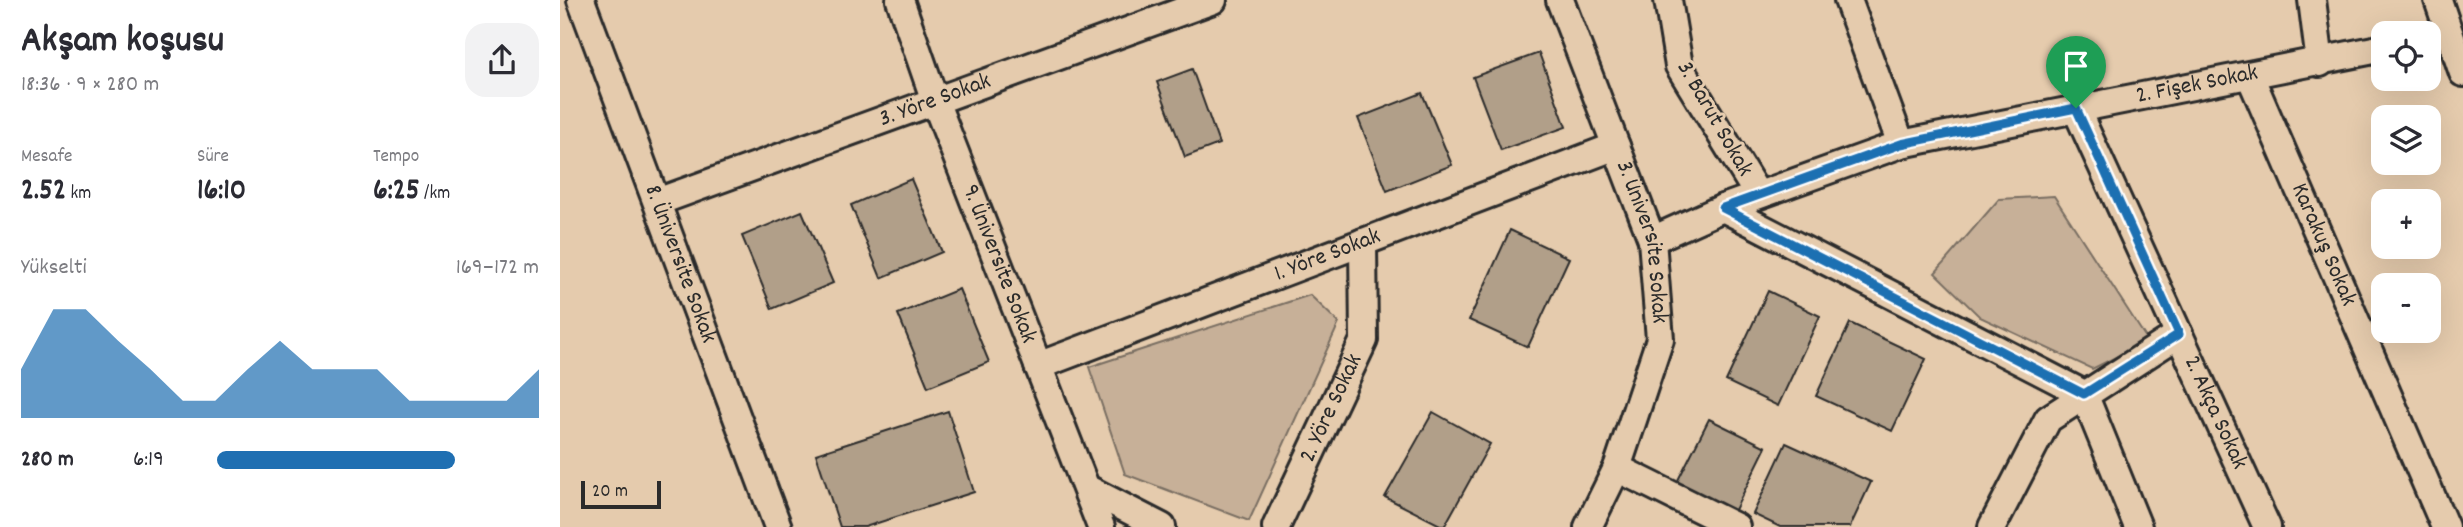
<!DOCTYPE html>
<html lang="tr">
<head>
<meta charset="utf-8">
<style>
  body { margin:0; font-family:Dekko,sans-serif; background:#f2f2f3; color:#2b2b33; height:100vh; display:flex; flex-direction:column; font-size:26px; white-space:nowrap }
  * { box-sizing:border-box; margin:0 }
  p { font-size:23px; color:#7c7c81 }
  .icon { flex:none; width:38px; height:38px; fill:none; stroke:currentColor; stroke-width:2; stroke-linecap:round; stroke-linejoin:round }
  .map { position:relative; flex:1; overflow:hidden }
  .side { display:flex; flex-direction:column; background:#fff; width:560px }
  .side>* { flex:none }
  .fabs { position:absolute; left:1811px; top:21px; display:grid; gap:14px }
  .fabs a { display:grid; place-items:center; width:70px; height:70px; border-radius:14px; background:#fff; box-shadow:0 7px 28px #0002; font-size:35px }
  .scale { position:absolute; left:21px; bottom:18px; width:80px; box-sizing:border-box; padding-left:7px; border:4px solid #2b2b2b; border-top:0; font-size:19px; line-height:24px; white-space:nowrap; color:#2b2b2b; -webkit-text-stroke:5px #e5cbad; paint-order:stroke }
  .pin { position:absolute; display:grid; place-items:center; width:60px; height:60px; color:#fff; margin:-72px -30px; border-radius:50% 50% 50% 0; rotate:-45deg; box-shadow:0 0 7px #0007 }
  .pin .icon { rotate:45deg }
  .round { display:grid; place-items:center; flex:none; width:74px; height:74px; border-radius:21px; background:#f2f2f3 }
  .headline { display:flex; align-items:center; justify-content:space-between; height:119px; padding:0 21px }
  h1 { font-size:38px; font-weight:700; line-height:52px }
  .metrics { display:grid; grid-template-columns:repeat(3,1fr); gap:10px; height:119px; padding:7px 21px }
  .metrics div { display:grid; align-content:center }
  .metrics b { font-size:30px; font-weight:700 }
  .metrics small { font-size:19px; font-weight:400 }
  .metrics p { font-size:19px }
  .chart { height:196px; padding:14px 21px }
  .chart p { display:flex; justify-content:space-between }
  .chart svg { width:100%; height:126px; margin-top:7px; fill:#1f6fb2; opacity:.7 }
  ul { padding:0 21px; list-style:none; font-size:23px }
  li { display:grid; grid-template-columns:112px 84px 1fr; align-items:center; height:52px }
  li i { height:18px; border-radius:9px; background:#1f6fb2 }
  main { display:flex; flex:1; min-height:0 }
  .map>svg:first-child { display:block }
</style>
</head>
<body>
<main>
<section class="side">
<div class="headline"><div><h1>Akşam koşusu</h1><p>18:36 · 9 × 280 m</p></div><a class="round"><svg class="icon" aria-label="share" viewBox="0 0 24 24"><path d="M12 15V3M7 8l5-5 5 5M5 13v7h14v-7"/></svg></a></div>
<div class="metrics">
<div><p>Mesafe</p><b>2.52<small> km</small></b></div>
<div><p>Süre</p><b>16:10</b></div>
<div><p>Tempo</p><b>6:25<small> /km</small></b></div>
</div>
<div class="chart"><p><span>Yükselti</span>169–172 m</p>
<svg viewBox="0 0 160 44" preserveAspectRatio="none"><path d="M0 44V27L10 6L20 6L30 17L40 27L50 38L60 38L70 27L80 17L90 27L100 27L110 27L120 38L130 38L140 38L150 38L160 27V44z"/></svg>
</div>
<ul>
<li><b>280 m</b>6:19<i style="width:74%"></i></li>
</ul>
</section>
<div class="map">
<svg width="1903" height="527" viewBox="0 0 1903 527">
  <rect width="100%" height="100%" fill="#e5cbad"/>
  <filter id="ink" filterUnits="userSpaceOnUse"><feTurbulence type="fractalNoise" baseFrequency=".0143" numOctaves="2"/><feDisplacementMap in="SourceGraphic" scale="14" xChannelSelector="R" yChannelSelector="G"/><feConvolveMatrix kernelMatrix="1 2 1 2 8 2 1 2 1" color-interpolation-filters="sRGB"/></filter>
  <g filter="url(#ink)">
    <path fill="#c7b098" stroke="#796e62" stroke-width="2" d="M1494 196 1588 341 1532 369 1420 317 1375 273 1439 199Z
      M750 295 779 323 689 521 565 474 529 367Z"/>
    <path fill="#b19f89" stroke="#2b2b2b" stroke-width="2" d="M979 53 1006 127 941 150 913 77Z
      M632 69 659 144 625 157 597 82Z
      M862 93 892 165 827 191 798 118Z
      M351 179 382 252 321 278 291 205Z
      M242 211 273 283 212 309 182 236Z
      M950 230 1009 258 968 347 909 320Z
      M399 289 429 362 368 387 338 314Z
      M1208 291 1260 316 1218 406 1166 381Z
      M1290 323 1366 359 1332 431 1256 396Z
      M388 411 414 492 305 527H280L256 454Z
      M873 412 930 444 884 527 825 497Z
      M1149 419 1206 447 1174 512 1116 484Z
      M1226 443 1311 482 1290 527H1220L1193 514Z"/>
    <g fill="none" stroke-linecap="round" stroke-linejoin="round">
      <g stroke="#2b2b2b" stroke-width="32">
        <g id="minor">
          <path id="s1" d="M21 0 218 527"/>
          <path id="s2" d="M340 0 375 101 541 527"/>
          <path id="s3" d="M1000 0 1092 240 1100 339 1057 468 1028 527"/>
          <path d="M1108 0 1119 66 1198 195"/>
          <path d="M1288 0 1341 144"/>
          <path d="M1752 0 1760 63"/>
          <path d="M1878 0 1903 73"/>
          <path id="s4" d="M1690 76 1885 527"/>
          <path id="s5" d="M1516 109 1707 527"/>
          <path id="s6" d="M97 202 653 0"/>
          <path d="M1163 208 1524 394"/>
          <path id="s7" d="M1092 240 1163 208 1341 144 1824 48"/>
          <path id="s8" d="M478 366 1056 146"/>
          <path d="M1524 394 1578 527"/>
          <path d="M1057 468 1176 527"/>
          <path d="M528 489 602 527"/>
          <path id="s9" d="M716 527 804 340 803 242"/>
          <path d="M1432 527 1488 419 1619 334"/>
        </g>
      </g>
      <use href="#minor" stroke="#e5cbad" stroke-width="26"/>
    </g>
  </g>
  <g fill="none" stroke-linecap="round" stroke-linejoin="round" filter="url(#ink)">
    <g stroke="#fff" stroke-width="14">
      <path id="route" d="M1516 108 1619 334 1524 394 1163 208 1341 144Z"/>
    </g>
    <use href="#route" stroke="#1f6fb2" stroke-width="9"/>
  </g>
  <g text-anchor="middle" dominant-baseline="central" stroke-width="6" stroke-linejoin="round" paint-order="stroke">
    <g font-size="24" fill="#2b2b2b" stroke="#e5cbad">
      <text stroke="none"><textPath href="#s7" startOffset="569">2. Fişek Sokak</textPath></text>
      <text stroke="none"><textPath href="#s6" startOffset="296">3. Yöre Sokak</textPath></text>
      <text transform="translate(1154 119) rotate(60)">3. Barut Sokak</text>
      <text stroke="none"><textPath href="#s3" startOffset="257">3. Üniversite Sokak</textPath></text>
      <text stroke="none"><textPath href="#s4" startOffset="184">Karakuş Sokak</textPath></text>
      <text stroke="none"><textPath href="#s8" startOffset="310">1. Yöre Sokak</textPath></text>
      <text stroke="none"><textPath href="#s1" startOffset="282">8. Üniversite Sokak</textPath></text>
      <text stroke="none"><textPath href="#s2" startOffset="282">9. Üniversite Sokak</textPath></text>
      <text stroke="none"><textPath href="#s9" startOffset="131">2. Yöre Sokak</textPath></text>
      <text stroke="none"><textPath href="#s5" startOffset="334">2. Akça Sokak</textPath></text>
    </g>
  </g>
</svg>
<div class="fabs">
<a><svg class="icon" aria-label="locate" viewBox="0 0 24 24"><circle cx="12" cy="12" r="6"/><path d="M12 2v4M12 18v4M2 12h4M18 12h4"/></svg></a>
<a><svg class="icon" aria-label="layers" viewBox="0 0 24 24"><path d="M12 4l9 5-9 5-9-5zM3 14l9 5 9-5"/></svg></a>
<a>+</a>
<a>−</a>
</div>
<div class="scale">20 m</div>
<div class="pin" style="left:1516px;top:108px;background:#1e9e55"><svg class="icon" aria-label="arrive" viewBox="0 0 24 24"><path d="M6 21V4h12l-3 4 3 4H6"/></svg></div>
</div>
</main>
</body>
</html>
